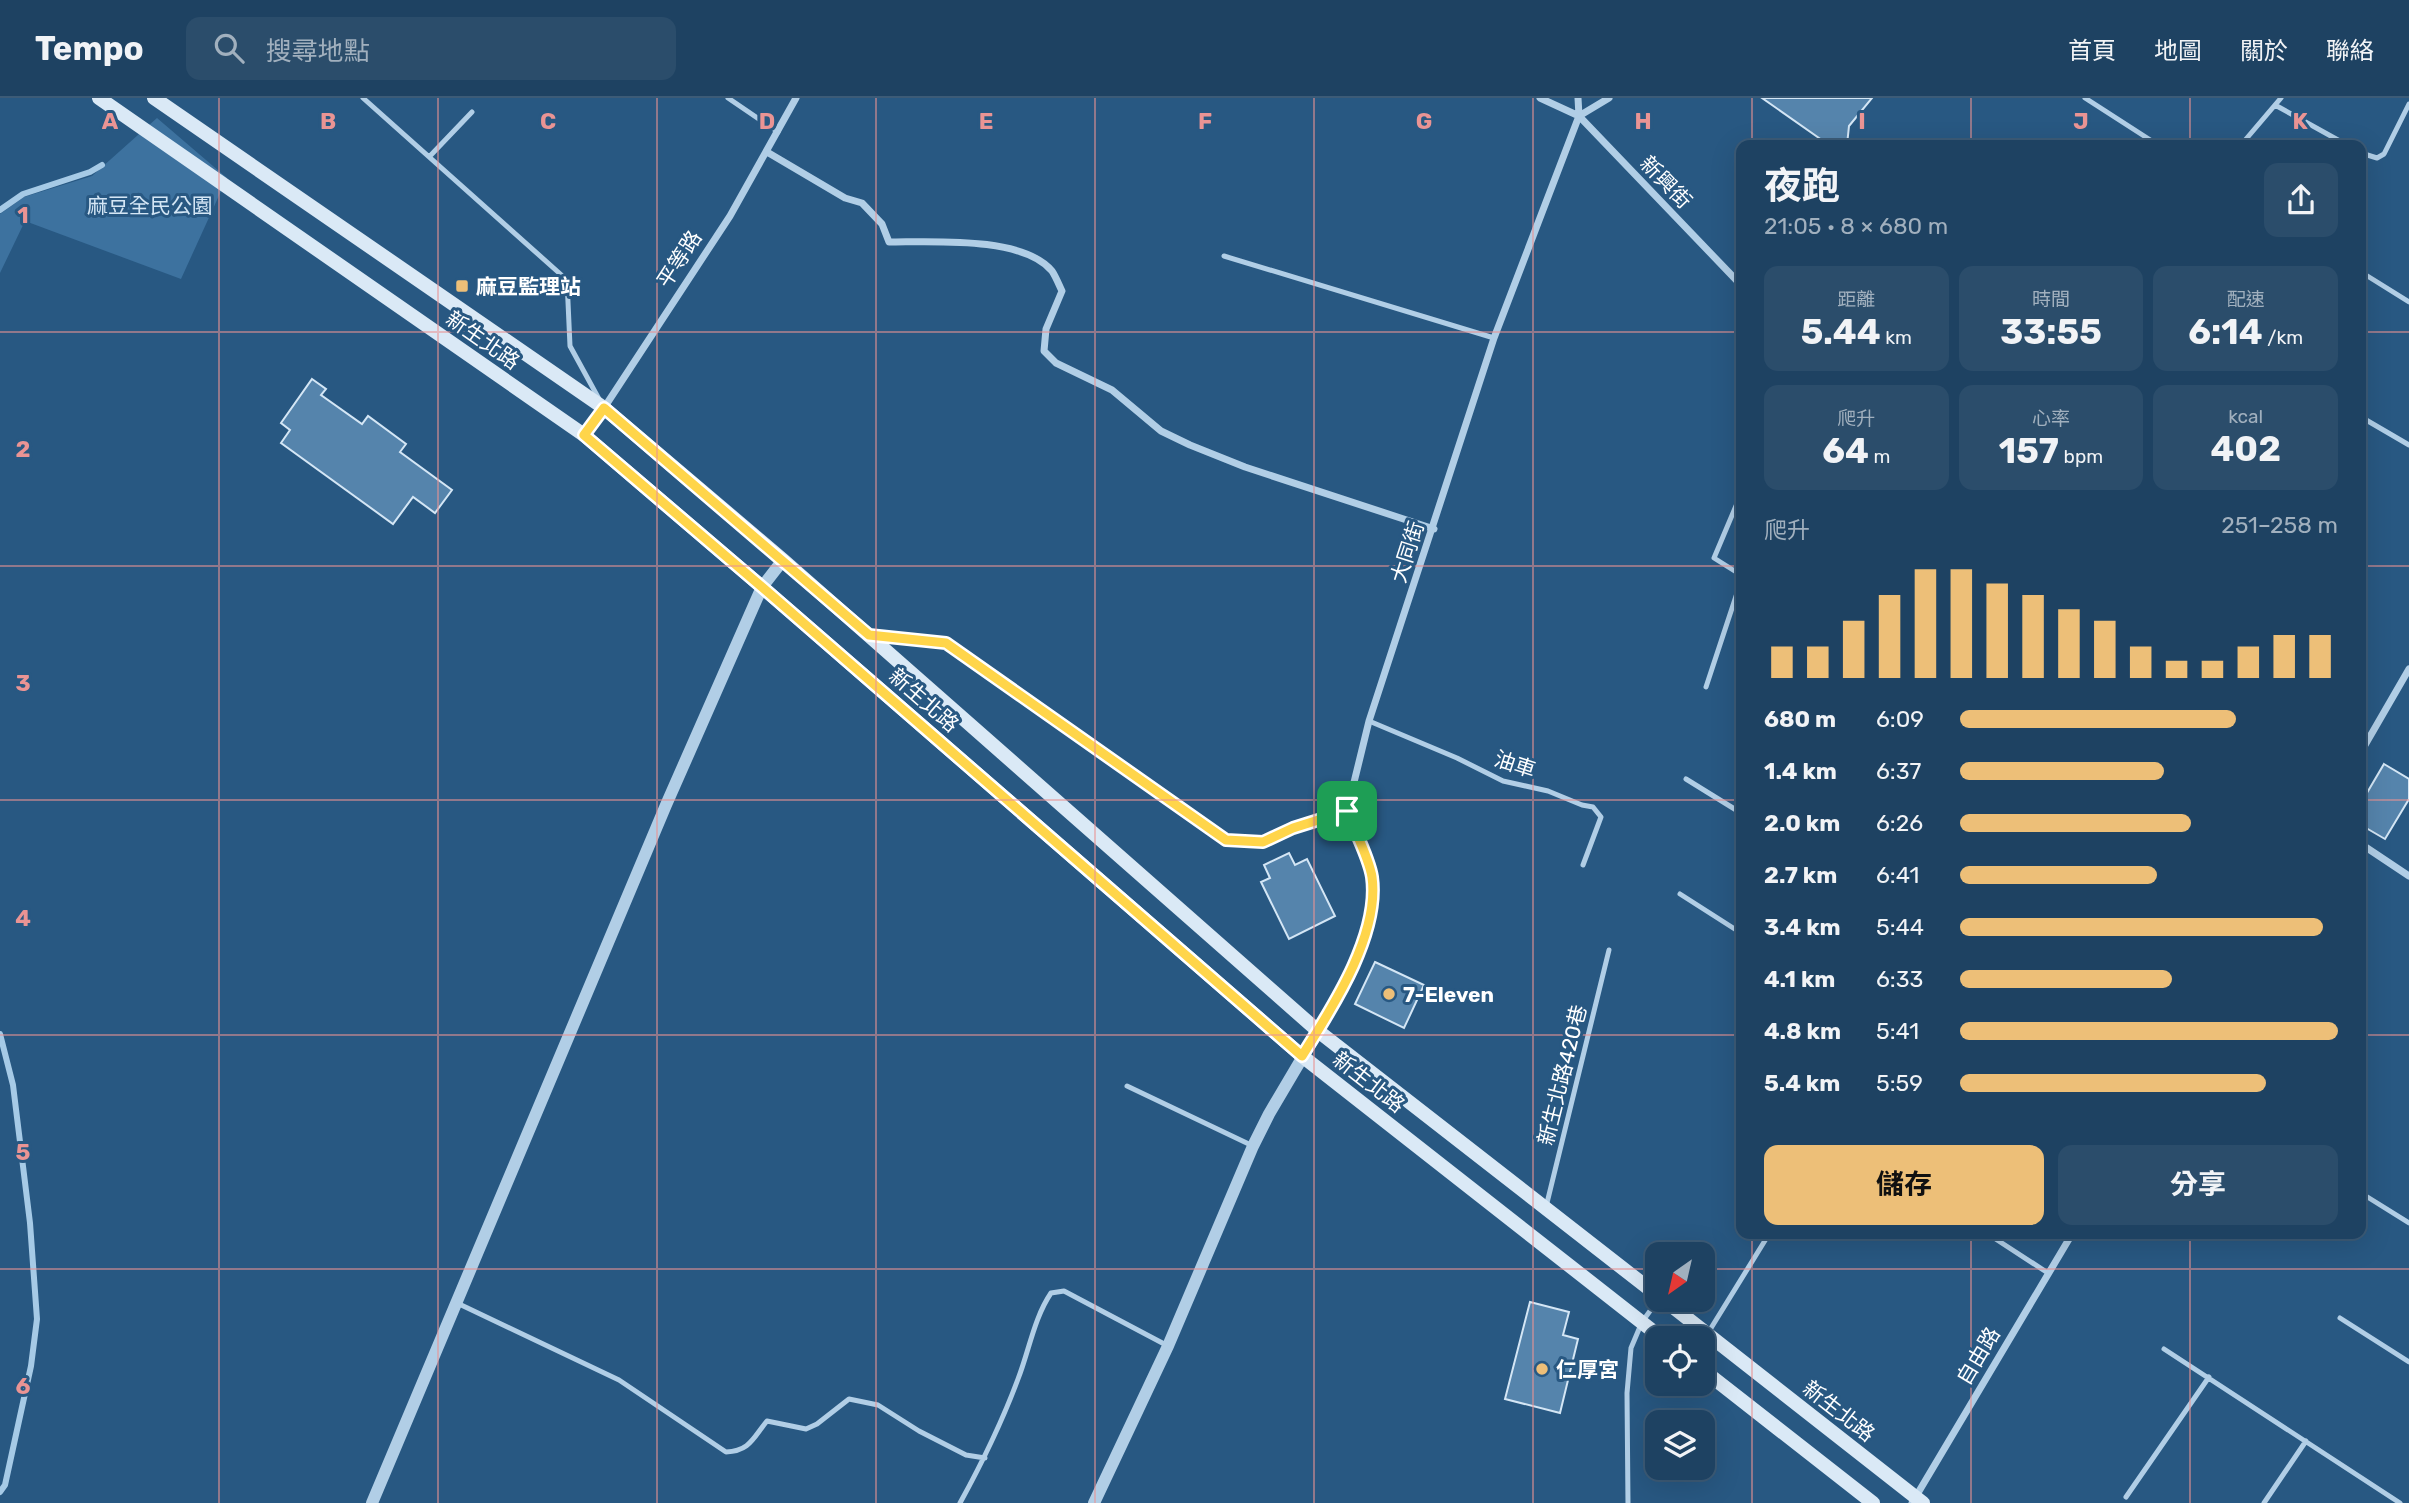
<!DOCTYPE html>
<html lang="zh-TW">
<head>
<meta charset="utf-8">
<style>
  body { margin:0; font-family:Rubik,"Noto Sans TC",sans-serif; background:#2b4d6b; color:#f1f3f6; height:100vh; display:flex; flex-direction:column; font-size:26px; white-space:nowrap }
  * { box-sizing:border-box; margin:0 }
  p { font-size:23px; color:#a1b0be }
  .icon { flex:none; width:38px; height:38px; fill:none; stroke:currentColor; stroke-width:2; stroke-linecap:round; stroke-linejoin:round }
  .map { position:relative; flex:1; overflow:hidden }
  .sheet { position:absolute; left:1736px; top:42px; width:630px; height:1099px; display:flex; flex-direction:column; background:#1e4262; border-radius:14px; box-shadow:0 7px 28px #0002,0 0 0 2px #3c5b77 }
  .sheet>* { flex:none }
  .needle { width:46px; rotate:214deg }
  .tools { position:absolute; left:1645px; top:1144px; display:grid; gap:14px }
  .tools a { display:grid; place-items:center; width:70px; height:70px; border-radius:14px; background:#1e4262; box-shadow:0 7px 28px #0002,0 0 0 2px #3c5b77; font-size:35px }
  .pin { position:absolute; display:grid; place-items:center; width:60px; height:60px; color:#fff; margin:-30px; border-radius:14px; box-shadow:0 4px 10px #0006 }
  .round { display:grid; place-items:center; flex:none; width:74px; height:74px; border-radius:14px; background:#2b4d6b }
  .summary { display:flex; align-items:center; justify-content:space-between; height:119px; padding:0 28px }
  h1 { font-size:38px; font-weight:700; line-height:52px }
  .figures { display:grid; grid-template-columns:repeat(3,1fr); gap:10px; height:119px; padding:7px 28px }
  .figures div { display:grid; align-content:center; border-radius:14px; background:#2b4d6b; text-align:center }
  .figures b { font-size:35px; font-weight:700 }
  .figures small { font-size:19px; font-weight:400 }
  .figures p { font-size:19px }
  .chart { height:196px; padding:14px 28px }
  .chart p { display:flex; justify-content:space-between }
  .chart svg { width:100%; height:126px; margin-top:7px; stroke:#edbf78; stroke-width:6 }
  .primary-button { display:flex; gap:14px; margin-top:auto; padding:14px 28px }
  .primary-button a { flex:1; height:80px; border-radius:14px; background:#edbf78; color:#111; font-size:28px; font-weight:700; line-height:80px; text-align:center }
  .primary-button a+a { background:#2b4d6b; color:#f1f3f6 }
  ul { padding:0 28px; list-style:none; font-size:23px }
  li { display:grid; grid-template-columns:112px 84px 1fr; align-items:center; height:52px }
  li i { height:18px; border-radius:9px; background:#edbf78 }
  header { display:flex; align-items:center; gap:42px; box-sizing:border-box; height:98px; padding:0 35px; background:#1e4262; border-bottom:2px solid #3c5b77 }
  header strong { font-size:33px }
  nav { display:flex; gap:38px; margin-inline-start:auto; font-size:24px }
  .search { width:490px; height:63px; background:#2b4d6b; display:flex; align-items:center; gap:18px; box-sizing:border-box; padding:0 24px; border-radius:14px; color:#a1b0be; font-size:26px }
  .map>svg:first-child { display:block }
</style>
</head>
<body>
<header>
<strong>Tempo</strong>
<div class="search"><svg class="icon" aria-label="search" viewBox="0 0 24 24"><circle cx="10" cy="10" r="6"/><path d="M15 15l6 6"/></svg>搜尋地點</div>
<nav><a>首頁</a><a>地圖</a><a>關於</a><a>聯絡</a></nav>
</header>
<div class="map">
<svg width="2409" height="1405" viewBox="0 0 2409 1405">
  <rect width="100%" height="100%" fill="#285882"/>
  <path fill="#3d729f" d="M157 20 227 80 181 181 25 123 0 175V116L24 99 92 78Z"/>
  <g fill="none" stroke-linecap="round" stroke-linejoin="round">
    <path stroke="#a6cae6" stroke-width="6" d="M0 112 23 96 90 74 102 67
      M0 936 13 987 30 1125 37 1221 31 1268 5 1387 0 1394"/>
  </g>
  <path fill="#5584ac" stroke="#d4e6f5" stroke-width="2" d="M1762 0H1872L1849 28 1847 47H1829Z
    M312 281 326 291 321 297 362 326 368 318 406 346 400 354 452 392 435 415 413 399 393 426 281 345 290 332 281 325Z
    M2384 666 2409 681V701L2385 741 2361 727V705Z
    M1289 755 1295 767 1307 761 1335 818 1289 841 1261 784 1270 780 1264 767Z
    M1375 864 1424 887 1404 930 1355 906Z
    M1530 1204 1569 1214 1563 1237 1578 1241 1560 1315 1505 1301Z"/>
  <g fill="none" stroke-linecap="round" stroke-linejoin="round">
    <path stroke="#b1cee6" stroke-width="5" d="M363 0 567 182 570 248 599 301
      M728 0 778 34
      M2085 0 2158 47
      M2275 7 2347 47
      M2241 47 2281 0
      M2361 55 2377 60 2384 56 2409 6
      M430 58 472 14
      M1224 158 1494 240
      M2361 174 2409 204
      M2361 319 2409 347
      M1741 396 1714 460 1741 477
      M873 537 946 545 1226 742 1263 744 1292 730 1347 713
      M1706 589 1741 483
      M1369 623 1457 660 1503 683 1548 693 1582 707 1593 709 1601 719 1583 767
      M1686 681 1741 715
      M1680 796 1741 835
      M1127 988 1253 1048
      M2361 1095 2409 1125
      M1546 1109 1609 852
      M1988 1136 2048 1175
      M457 1205 619 1282 726 1354C750 1353 753 1340 767 1323L806 1331 817 1326 849 1301 878 1307 919 1333 966 1357 985 1360
      M2340 1220 2409 1264
      M1708 1235 1769 1136
      M2164 1251 2400 1405
      M2126 1399 2209 1279
      M960 1405C982 1365 1002 1324 1018 1281 1029 1253 1034 1220 1051 1195L1064 1193 1168 1248
      M1628 1405 1627 1295 1631 1250 1642 1224 1658 1202
      M2264 1405 2306 1343"/>
    <path stroke="#b1cee6" stroke-width="7" d="M1540 0 1579 18
      M1578 0 1579 18 1741 187
      M767 54 845 100 862 105 882 126 889 144C932 144 1023 138 1052 173 1056 179 1059 187 1062 193L1046 231 1044 253 1056 265 1112 292 1161 333 1190 347 1245 369 1434 431
      M604 310 730 118 796 0
      M2361 654 2409 571
      M2361 746 2409 778
      M1318 933 1341 893 1371 825 1372 777 1347 713 1369 623 1494 240 1579 18 1609 0
      M1912 1405 2072 1136"/>
    <path stroke="#b1cee6" stroke-width="12" d="M584 337 604 310
      M372 1405 666 707 762 489 783 462
      M1094 1405 1168 1248 1253 1048 1269 1016 1318 933"/>
    <path stroke="#dae9f6" stroke-width="14" d="M99 0 584 337 762 489 1302 958 1663 1241
      M154 0 604 310 783 462 1318 933 1657 1197
      M1664 1202 1923 1405
      M1703 1272 1873 1405"/>
  </g>
  <g fill="none" stroke-linecap="round" stroke-linejoin="round">
    <g stroke="#fff" stroke-width="14">
      <path id="route" d="M604 310 869 537 946 545 1226 742 1263 744 1293 730 1347 713C1354 732 1369 759 1372 779 1380 837 1332 910 1302 958L762 489 584 337Z"/>
    </g>
    <use href="#route" stroke="#ffd54a" stroke-width="9"/>
  </g>
  <path fill="none" stroke="#ea9494" stroke-width="2" stroke-opacity="0.55" d="M219 0V1405M438 0V1405M657 0V1405M876 0V1405M1095 0V1405M1314 0V1405M1533 0V1405M1752 0V47M1971 0V47M2190 0V47M0 234H1741M2361 234H2409M0 468H1741M2361 468H2409M0 702H1741M2361 702H2409M0 937H1741M2361 937H2409M1752 1136V1405M1971 1136V1405M2190 1136V1405M0 1171H1657M1703 1171H2409"/>
  <g fill="#edbf78" stroke="#285882" stroke-width="2.5">
    <rect x="455" y="181" width="14" height="14" rx="3.5"/>
    <circle cx="1389" cy="896" r="7"/>
    <circle cx="1542" cy="1271" r="7"/>
  </g>
  <g text-anchor="middle" dominant-baseline="central" stroke-width="6" stroke-linejoin="round" paint-order="stroke">
    <g font-size="21" fill="#fff" stroke="#285882">
      <text transform="translate(1666 84) rotate(46)">新興街</text>
      <text transform="translate(679 161) rotate(-57)">平等路</text>
      <text transform="translate(483 242) rotate(35)">新生北路</text>
      <text transform="translate(1407 454) rotate(-72)">大同街</text>
      <text transform="translate(924 602) rotate(41)">新生北路</text>
      <text transform="translate(1515 666) rotate(18)">油車</text>
      <text transform="translate(1562 977) rotate(-76)">新生北路420巷</text>
      <text transform="translate(1369 984) rotate(38)">新生北路</text>
      <text transform="translate(1978 1258) rotate(-59)">自由路</text>
      <text transform="translate(1839 1313) rotate(38)">新生北路</text>
    </g>
    <g font-size="21" fill="#d4e6f5" stroke="#285882">
      <text x="150" y="107">麻豆全民公園</text>
    </g>
    <g font-size="21" font-weight="bold" fill="#fff" stroke="#285882" text-anchor="start">
      <text x="476" y="188">麻豆監理站</text>
      <text x="1403" y="896">7-Eleven</text>
      <text x="1556" y="1271">仁厚宮</text>
    </g>
  </g>
  <g font-size="23" text-anchor="middle" font-weight="bold" fill="#ea9494" stroke="#285882" stroke-width="6" stroke-linejoin="round" paint-order="stroke">
    <text x="110" y="31">A</text>
    <text x="328" y="31">B</text>
    <text x="548" y="31">C</text>
    <text x="767" y="31">D</text>
    <text x="986" y="31">E</text>
    <text x="1205" y="31">F</text>
    <text x="1424" y="31">G</text>
    <text x="1643" y="31">H</text>
    <text x="1862" y="31">I</text>
    <text x="2081" y="31">J</text>
    <text x="2300" y="31">K</text>
    <text x="23" y="125">1</text>
    <text x="23" y="359">2</text>
    <text x="23" y="593">3</text>
    <text x="23" y="828">4</text>
    <text x="23" y="1062">5</text>
    <text x="23" y="1296">6</text>
  </g>
</svg>
<div class="tools">
<a><svg class="needle" viewBox="-14 -14 28 28"><path d="M0-13l5 13h-10z" fill="#e53935"/><path d="M0 13l5-13h-10z" fill="#a1b0be"/></svg></a>
<a><svg class="icon" aria-label="locate" viewBox="0 0 24 24"><circle cx="12" cy="12" r="6"/><path d="M12 2v4M12 18v4M2 12h4M18 12h4"/></svg></a>
<a><svg class="icon" aria-label="layers" viewBox="0 0 24 24"><path d="M12 4l9 5-9 5-9-5zM3 14l9 5 9-5"/></svg></a>
</div>
<div class="pin" style="left:1347px;top:713px;background:#1e9e55"><svg class="icon" aria-label="arrive" viewBox="0 0 24 24"><path d="M6 21V4h12l-3 4 3 4H6"/></svg></div>
<section class="sheet">
<div class="summary"><div><h1>夜跑</h1><p>21:05 · 8 × 680 m</p></div><a class="round"><svg class="icon" aria-label="share" viewBox="0 0 24 24"><path d="M12 15V3M7 8l5-5 5 5M5 13v7h14v-7"/></svg></a></div>
<div class="figures">
<div><p>距離</p><b>5.44<small> km</small></b></div>
<div><p>時間</p><b>33:55</b></div>
<div><p>配速</p><b>6:14<small> /km</small></b></div>
</div>
<div class="figures">
<div><p>爬升</p><b>64<small> m</small></b></div>
<div><p>心率</p><b>157<small> bpm</small></b></div>
<div><p>kcal</p><b>402</b></div>
</div>
<div class="chart"><p><span>爬升</span>251–258 m</p>
<svg viewBox="0 0 160 44" preserveAspectRatio="none"><path d="M5 44V33M15 44V33M25 44V24M35 44V15M45 44V6M55 44V6M65 44V11M75 44V15M85 44V20M95 44V24M105 44V33M115 44V38M125 44V38M135 44V33M145 44V29M155 44V29"/></svg>
</div>
<ul>
<li><b>680 m</b>6:09<i style="width:73%"></i></li>
<li><b>1.4 km</b>6:37<i style="width:54%"></i></li>
<li><b>2.0 km</b>6:26<i style="width:61%"></i></li>
<li><b>2.7 km</b>6:41<i style="width:52%"></i></li>
<li><b>3.4 km</b>5:44<i style="width:96%"></i></li>
<li><b>4.1 km</b>6:33<i style="width:56%"></i></li>
<li><b>4.8 km</b>5:41<i style="width:100%"></i></li>
<li><b>5.4 km</b>5:59<i style="width:81%"></i></li>
</ul>
<div class="primary-button"><a>儲存</a><a>分享</a></div>
</section>
</div>
</body>
</html>
